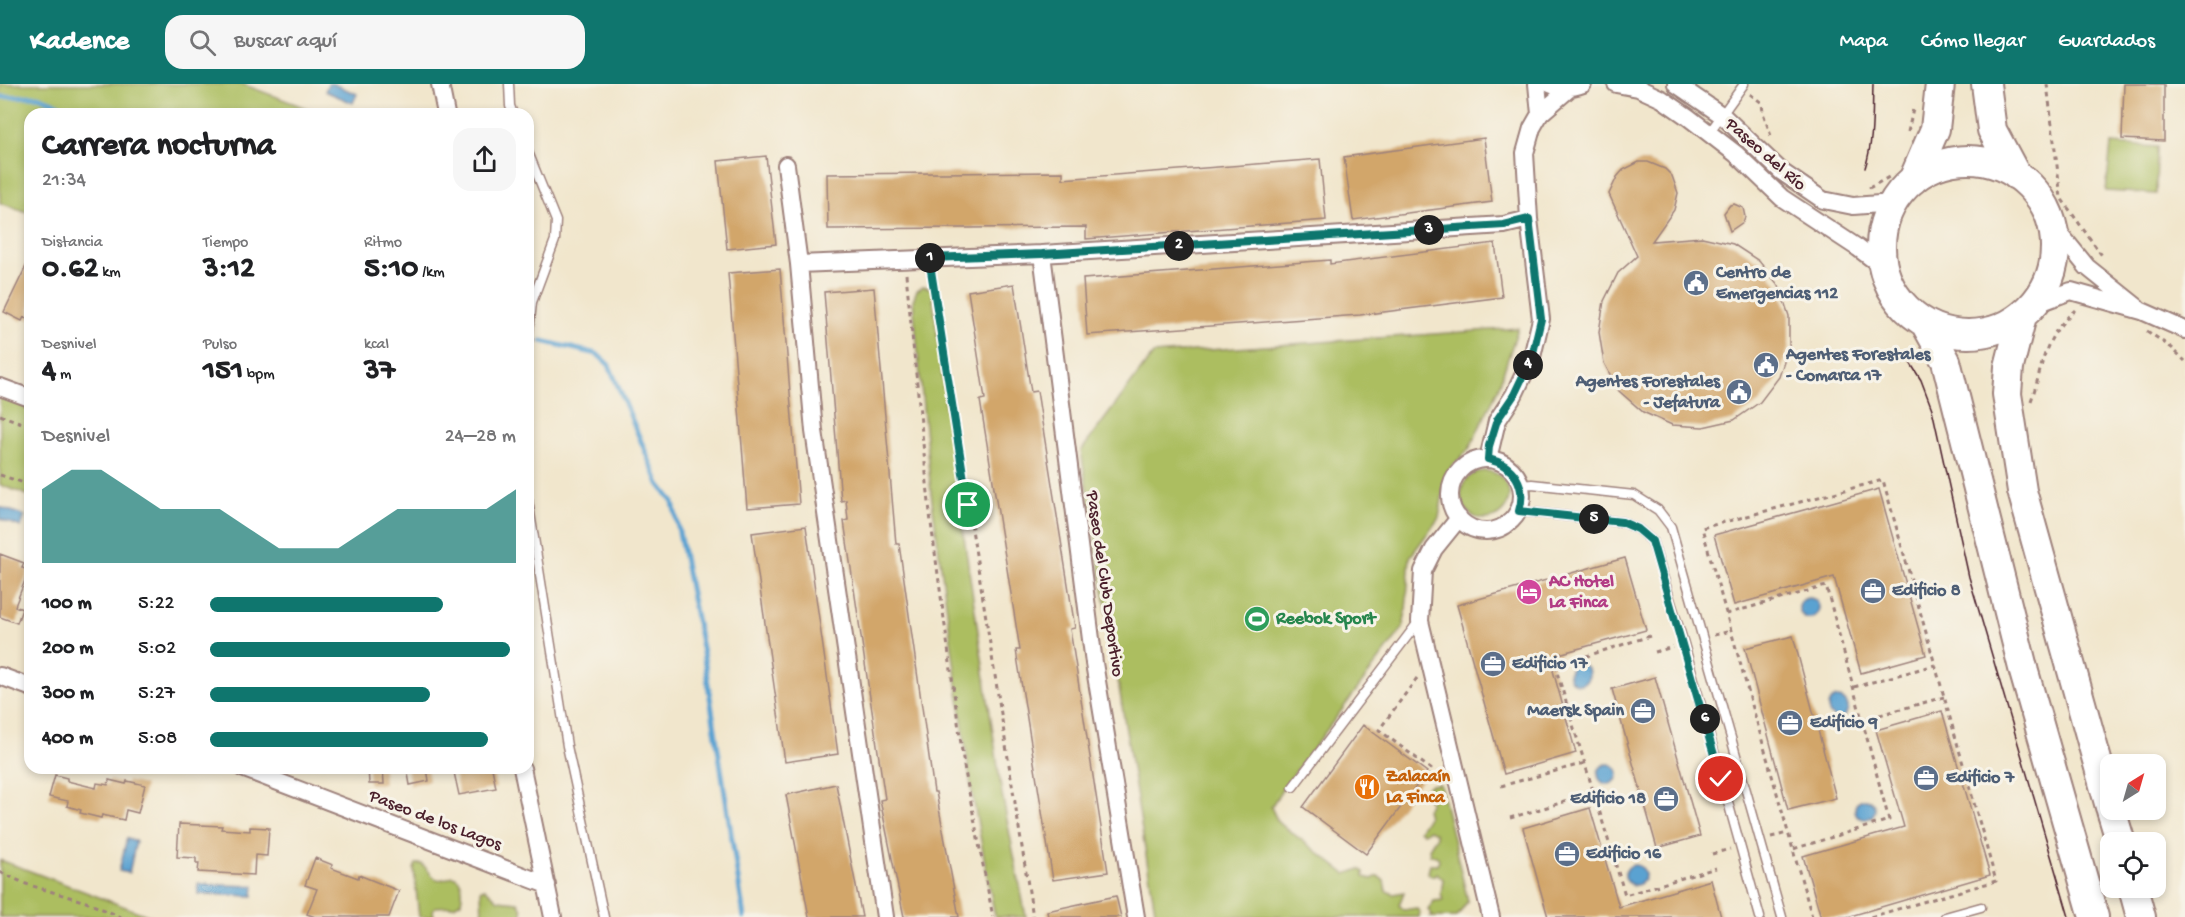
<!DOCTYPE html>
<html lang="es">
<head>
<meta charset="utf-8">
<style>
  body { margin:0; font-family:"Gochi Hand",sans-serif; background:#f6f6f6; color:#202124; height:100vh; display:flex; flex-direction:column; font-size:22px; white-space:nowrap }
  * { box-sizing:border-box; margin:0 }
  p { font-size:20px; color:#757577 }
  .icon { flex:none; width:33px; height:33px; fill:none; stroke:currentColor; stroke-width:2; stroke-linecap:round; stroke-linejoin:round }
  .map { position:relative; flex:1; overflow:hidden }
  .panel { position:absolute; left:24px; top:24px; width:510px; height:666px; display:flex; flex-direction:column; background:#fff; border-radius:18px; box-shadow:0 3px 9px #0003 }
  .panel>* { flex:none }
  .needle { width:39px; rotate:37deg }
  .tools { position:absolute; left:2100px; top:670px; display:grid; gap:12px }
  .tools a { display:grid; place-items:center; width:66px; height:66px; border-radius:12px; background:#fff; box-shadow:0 3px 9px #0003; font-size:30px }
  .pin { position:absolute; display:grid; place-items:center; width:51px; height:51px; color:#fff; margin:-26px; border:3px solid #fff; border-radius:50%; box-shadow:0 2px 6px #0007 }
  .km { position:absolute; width:30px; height:30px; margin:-15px; border-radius:50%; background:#222; color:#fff; font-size:16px; line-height:30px; text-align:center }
  .round { display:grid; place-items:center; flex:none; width:63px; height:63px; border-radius:18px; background:#f6f6f6 }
  .summary { display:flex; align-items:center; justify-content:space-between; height:102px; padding:0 18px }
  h1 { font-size:33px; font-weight:700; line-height:45px }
  .figures { display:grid; grid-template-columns:repeat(3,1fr); gap:9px; height:102px; padding:6px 18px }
  .figures div { display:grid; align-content:center }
  .figures b { font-size:30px; font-weight:700 }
  .figures small { font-size:16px; font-weight:400 }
  .figures p { font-size:16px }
  .chart { height:168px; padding:12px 18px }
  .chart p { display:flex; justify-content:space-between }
  .chart svg { width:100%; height:108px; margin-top:6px; fill:#0f766e; opacity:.7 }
  ul { padding:0 18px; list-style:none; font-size:20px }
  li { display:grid; grid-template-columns:96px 72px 1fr; align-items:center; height:45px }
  li i { height:15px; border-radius:8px; background:#0f766e }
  header { display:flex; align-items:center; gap:36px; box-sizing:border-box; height:84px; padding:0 30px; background:#0f766e; color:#fff }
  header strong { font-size:28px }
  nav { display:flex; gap:33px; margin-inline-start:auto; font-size:21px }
  .search { width:420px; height:54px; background:#f6f6f6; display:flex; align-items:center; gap:15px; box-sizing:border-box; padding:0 21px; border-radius:18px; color:#757577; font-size:22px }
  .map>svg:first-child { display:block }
</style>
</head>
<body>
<header>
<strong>Kadence</strong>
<div class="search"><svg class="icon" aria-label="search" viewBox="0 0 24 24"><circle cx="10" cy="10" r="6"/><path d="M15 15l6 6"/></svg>Buscar aquí</div>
<nav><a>Mapa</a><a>Cómo llegar</a><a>Guardados</a></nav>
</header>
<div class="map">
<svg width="2185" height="833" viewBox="0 0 2185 833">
  <rect width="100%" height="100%" fill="#f7f3e8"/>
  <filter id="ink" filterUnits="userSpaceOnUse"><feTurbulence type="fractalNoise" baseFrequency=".0167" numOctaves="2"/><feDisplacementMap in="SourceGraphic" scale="12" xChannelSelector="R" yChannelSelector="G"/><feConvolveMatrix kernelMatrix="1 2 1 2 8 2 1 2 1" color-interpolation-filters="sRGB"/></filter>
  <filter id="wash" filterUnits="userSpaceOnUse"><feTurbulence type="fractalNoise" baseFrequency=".008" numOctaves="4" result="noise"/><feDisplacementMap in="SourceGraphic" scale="24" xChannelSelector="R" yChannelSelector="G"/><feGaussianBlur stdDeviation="1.35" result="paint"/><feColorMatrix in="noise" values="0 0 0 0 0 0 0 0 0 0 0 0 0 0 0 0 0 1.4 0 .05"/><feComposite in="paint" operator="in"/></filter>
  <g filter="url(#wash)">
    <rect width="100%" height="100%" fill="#f1e6cc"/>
    <path fill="#acbe61" stroke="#7b6e46" stroke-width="1.5" d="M0 0H242L322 30H30V129L0 119Z
      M2111 60 2157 63 2156 110 2106 107Z
      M924 202 932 205 948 344 1002 710 1026 833H995L971 703 931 409 913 216 917 206Z
      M1518 244 1498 305 1469 365 1446 389 1439 434 1410 473 1406 527 1403 544 1279 710 1271 723 1278 738 1346 790 1360 785 1364 788V793L1372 795 1378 792 1384 797 1386 807 1394 810 1404 808 1399 821 1404 826 1416 824 1420 828 1419 833H1156L1081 367 1153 270Z
      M0 307 30 317V412L0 401Z
      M1461 411a24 24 0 1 1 48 0a24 24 0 1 1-48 0Z
      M1440 700 1468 817 1457 833H1430L1432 831 1428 826 1434 817 1443 816 1441 810 1443 795 1437 789 1432 792 1428 789 1430 780H1437L1439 776 1438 773 1430 770 1429 764 1436 753 1435 749 1429 746 1423 749 1419 746 1428 733 1426 725 1431 718 1427 714 1425 705 1430 701Z
      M0 776 22 784 152 833H0Z
      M416 780H422C434 792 433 801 453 792 464 795 463 808 461 818L454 822 435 823 433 826 434 833H419L414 785Z
      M481 805H486L498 816 518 818 522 825V833H482Z"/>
    <path fill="#5aa2d1" stroke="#52607e" stroke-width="1.5" d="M328 0H333L357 10 353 19 325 7Z
      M0 423 25 432 21 443 0 435Z
      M1799 524a10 10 0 1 1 20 0a10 10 0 1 1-20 0Z
      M1569 590a10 10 0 1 1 20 0a10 10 0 1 1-20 0Z
      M1828 624a10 10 0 1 1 20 0a10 10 0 1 1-20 0Z
      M1598 690a10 10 0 1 1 20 0a10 10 0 1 1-20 0Z
      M1855 725a10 10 0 1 1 20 0a10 10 0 1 1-20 0Z
      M127 754 136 757 129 789 119 787Z
      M1625 791a10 10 0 1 1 20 0a10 10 0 1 1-20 0Z
      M198 800 254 802 253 812 198 810Z"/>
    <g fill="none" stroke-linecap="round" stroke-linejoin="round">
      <path stroke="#5aa2d1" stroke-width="5" d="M0 13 38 12 51 17 75 30
        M542 257 597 270 609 281 659 400 673 418 704 574 744 833"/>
    </g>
    <g id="blocks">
      <path fill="#d2a66b" d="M2124 0H2164V57L2122 55Z
        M1484 54 1492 118 1353 136 1344 73Z
        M766 72 776 160 727 165 718 77Z
        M1320 75 1326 136 1086 155V143L828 145 827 90 1063 88V95Z
        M1639 78H1648L1665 85 1672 92 1678 109 1674 126 1652 157 1702 153 1733 160 1759 177 1779 202 1789 232V263L1779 293 1760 318 1734 336 1703 343 1672 341 1643 328 1619 307 1604 279 1599 248 1604 217 1618 189 1637 172 1609 110 1617 93 1623 86Z
        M1734 120 1743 124 1745 133 1743 138 1730 147 1724 129 1730 121Z
        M1495 159 1502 213 1360 231 1087 251 1083 195 1330 176V180Z
        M30 174V236L24 233 22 237 4 228Z
        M780 185 799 420 747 424 728 189Z
        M1014 200 1031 308 1037 307 1075 544 1070 545 1108 788 1053 796 1016 566H1020L980 316 985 315 968 207Z
        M874 204 896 460H899L934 708H936L959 833H904L880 716 885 715 844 437 848 436 846 416 841 417 824 208Z
        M1879 405 1926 571 1861 589 1834 493 1734 521 1714 451Z
        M806 442 838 670 785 678 752 449Z
        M0 470 24 479 22 484 29 486 15 522 22 525 17 539 0 533Z
        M1625 474 1646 546 1559 570 1552 583 1576 669 1504 690 1457 521Z
        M1793 552 1836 714 1788 726 1745 564Z
        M1655 593 1700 752 1657 764 1612 605Z
        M1942 627 1990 791 1847 833H1821L1803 772 1904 743 1876 646Z
        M1363 641 1427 688 1366 770 1303 723Z
        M368 684H383L384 700H369Z
        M407 684H427L429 697 410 701Z
        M453 684H492L496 704 459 711Z
        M55 691 67 694V697L96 704 97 699 108 701 109 696 126 700 127 697 145 701 138 729 126 726 124 736 102 731 101 734 80 729 81 726 67 722 68 717 49 713Z
        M836 700 862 833H809L786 711Z
        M1590 724 1619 823 1711 796 1721 833H1548L1523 744Z
        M179 740 222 742 221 745 250 747V743L269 744 267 772 255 771 254 791 198 788 199 779H196V774L177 773Z
        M315 774 333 781 331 784 358 794 359 791 399 807 389 833H315L307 830 317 805 305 801Z
        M1116 812 1121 833H1048L1047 827Z"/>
    </g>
  </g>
  <g filter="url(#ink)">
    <use href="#blocks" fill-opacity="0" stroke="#9e827c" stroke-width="1.5"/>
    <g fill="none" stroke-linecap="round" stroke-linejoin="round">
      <g stroke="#9e827c" stroke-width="11">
        <path id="lane" d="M509 0 510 22 513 30
          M1709 49 1744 0
          M528 68 556 137 555 156 532 218 528 257
          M1521 401 1532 400 1634 411 1658 426 1671 443 1782 833
          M528 416 567 662 604 833
          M1519 427 1622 438 1638 445 1652 457 1684 560 1760 833
          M1293 703 1419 537
          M1945 833 1981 823"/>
      </g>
      <g stroke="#9e827c" stroke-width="20">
        <path id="street" d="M440 0 446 30
          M1537 0 1540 30
          M1550 0C1561 5 1572 4 1583 0
          M1616 0 1638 4 1662 15 1688 33 1736 70 1782 114 1858 164 1883 183
          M1676 0 1723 32 1782 88 1823 116 1853 122 1893 119
          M786 81 799 180 814 347 885 833
          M2052 140 2087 183 2137 223
          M1042 170 1094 579 1136 833
          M799 180 1042 170 1504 141 1529 135
          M2034 221 2071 207 2142 227 2185 246
          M0 303 30 314
          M1488 375 1497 337 1514 311 1532 273 1541 235 1529 135 1525 69 1532 44 1540 30 1570 4
          M1450 411a36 36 0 1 1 72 0a36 36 0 1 1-72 0Z
          M1459 434 1434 465 1423 487 1420 537 1491 833
          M0 592 30 603
          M242 684 547 801
          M522 684 553 833"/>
      </g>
      <g stroke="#9e827c" stroke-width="32">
        <path id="highway" d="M1986 0 1992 46 2016 91
          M1881 163a87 87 0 1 1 174 0a87 87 0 1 1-174 0Z
          M1913 96 1935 45 1940 0
          M2022 232 2009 283 2007 310 2022 407 2110 723
          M1925 239 1946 277 2024 588 2094 833
          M2111 726 2121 759
          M2133 804 2141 833"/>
      </g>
      <path stroke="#9e827c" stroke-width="3" stroke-dasharray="4.5 4.5" stroke-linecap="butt" d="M2047 0 2061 114 2103 173
        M1750 10 1762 19 1763 29 1772 55
        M1908 48 1913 25
        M1869 104 1889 93 1891 90
        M906 190 931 439 964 682 993 833
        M932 191 1033 833
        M2147 247 2172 264 2185 277
        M2031 317C2045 277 2041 257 2075 226
        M0 331 30 342
        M0 391 30 401
        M1726 530 1826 502 1889 736 1793 765
        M1714 551 1731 547
        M1650 552 1555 582 1625 811 1716 784
        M1655 568 1673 563
        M1417 594 1379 646 1432 686 1428 697
        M1854 603 1935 581
        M1862 636 1944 613
        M1501 702 1585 679
        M1510 734 1594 709
        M1771 753 1788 749
        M1712 770 1730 765
        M0 788 26 800 86 818 121 833
        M1812 833 1702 444 1883 396 1996 797 1870 833"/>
      <use href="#lane" stroke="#fff" stroke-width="8"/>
      <use href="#street" stroke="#fff" stroke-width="16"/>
      <use href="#highway" stroke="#fff" stroke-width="28"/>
      <path stroke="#4a1f2b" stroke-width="1.5" d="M1865 84C1874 56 1872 28 1873 0
        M1906 272 1921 296 1932 325 1969 493 2069 833"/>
    </g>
  </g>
  <g fill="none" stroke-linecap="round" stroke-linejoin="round" filter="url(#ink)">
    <g stroke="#fff" stroke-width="12">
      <path id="route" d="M968 421 929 174 1042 170 1504 141 1529 135 1541 235 1532 273 1514 311 1497 336 1489 362 1488 375C1514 381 1527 401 1519 427L1622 438 1638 445 1652 457 1721 695"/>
    </g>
    <use href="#route" stroke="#0f766e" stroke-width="8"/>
  </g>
  <defs>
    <g id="civic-disc" transform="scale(1.35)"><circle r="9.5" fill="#5c6f8a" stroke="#f7f3e8"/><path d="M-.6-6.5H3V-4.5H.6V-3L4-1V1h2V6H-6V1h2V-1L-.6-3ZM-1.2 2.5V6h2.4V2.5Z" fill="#fff"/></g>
    <g id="office-disc" transform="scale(1.35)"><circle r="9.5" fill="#5c6f8a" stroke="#f7f3e8"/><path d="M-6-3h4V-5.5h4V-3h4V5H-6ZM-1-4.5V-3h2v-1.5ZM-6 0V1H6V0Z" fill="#fff"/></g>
    <g id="hotel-disc" transform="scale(1.35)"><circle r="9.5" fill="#d1479c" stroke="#f7f3e8"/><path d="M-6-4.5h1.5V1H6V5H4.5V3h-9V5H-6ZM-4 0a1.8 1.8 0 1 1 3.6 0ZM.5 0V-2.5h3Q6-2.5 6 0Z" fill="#fff"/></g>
    <g id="stadium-disc" transform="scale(1.35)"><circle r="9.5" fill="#2e9e5b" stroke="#f7f3e8"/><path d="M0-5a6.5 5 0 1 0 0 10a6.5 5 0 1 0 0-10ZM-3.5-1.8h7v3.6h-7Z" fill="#fff"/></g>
    <g id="restaurant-disc" transform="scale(1.35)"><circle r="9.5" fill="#e8710a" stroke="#f7f3e8"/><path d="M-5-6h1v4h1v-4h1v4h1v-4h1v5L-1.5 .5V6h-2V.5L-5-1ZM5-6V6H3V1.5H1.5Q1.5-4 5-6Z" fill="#fff"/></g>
  </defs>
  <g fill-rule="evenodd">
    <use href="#civic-disc" x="1696" y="199"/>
    <use href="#civic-disc" x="1766" y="281"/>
    <use href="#civic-disc" x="1739" y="308"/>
    <use href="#office-disc" x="1873" y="507"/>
    <use href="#hotel-disc" x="1529" y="508"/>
    <use href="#stadium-disc" x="1257" y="535"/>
    <use href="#office-disc" x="1493" y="580"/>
    <use href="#office-disc" x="1643" y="627"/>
    <use href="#office-disc" x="1790" y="639"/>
    <use href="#office-disc" x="1926" y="694"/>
    <use href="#restaurant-disc" x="1367" y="703"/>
    <use href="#office-disc" x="1666" y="715"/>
    <use href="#office-disc" x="1567" y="770"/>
  </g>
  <g text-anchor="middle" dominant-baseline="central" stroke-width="6" stroke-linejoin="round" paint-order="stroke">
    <g font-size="18" fill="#4a1f2b" stroke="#f7f3e8">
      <text transform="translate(1765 71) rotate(41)">Paseo del Río</text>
      <text transform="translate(1104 500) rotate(82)">Paseo del Club Deportivo</text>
      <text transform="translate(435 737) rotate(21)">Paseo de los Lagos</text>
    </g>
    <g font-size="18" font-weight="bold" fill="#4e5e75" stroke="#f7f3e8" text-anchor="start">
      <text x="1716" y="189">Centro de<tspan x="1716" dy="21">Emergencias 112</tspan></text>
      <text x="1786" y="271">Agentes Forestales<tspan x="1786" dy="21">- Comarca 17</tspan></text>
      <text x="1720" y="298" text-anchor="end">Agentes Forestales<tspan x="1720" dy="21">- Jefatura</tspan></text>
      <text x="1892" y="507">Edificio 8</text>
      <text x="1512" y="580">Edificio 17</text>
      <text x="1624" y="627" text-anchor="end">Maersk Spain</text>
      <text x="1810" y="639">Edificio 9</text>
      <text x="1946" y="694">Edificio 7</text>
      <text x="1646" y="715" text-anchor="end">Edificio 18</text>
      <text x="1586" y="770">Edificio 16</text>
    </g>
    <g font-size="18" font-weight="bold" fill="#b23c85" stroke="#f7f3e8" text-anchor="start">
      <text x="1549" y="498">AC Hotel<tspan x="1549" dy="21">La Finca</tspan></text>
    </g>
    <g font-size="18" font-weight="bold" fill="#27864d" stroke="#f7f3e8" text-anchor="start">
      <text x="1276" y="535">Reebok Sport</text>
    </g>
    <g font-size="18" font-weight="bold" fill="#c56008" stroke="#f7f3e8" text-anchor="start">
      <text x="1386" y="693">Zalacaín<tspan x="1386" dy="21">La Finca</tspan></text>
    </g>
  </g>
</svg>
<div class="tools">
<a><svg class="needle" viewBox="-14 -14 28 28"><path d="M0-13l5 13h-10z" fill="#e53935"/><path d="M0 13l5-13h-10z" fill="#757577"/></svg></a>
<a><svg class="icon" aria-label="locate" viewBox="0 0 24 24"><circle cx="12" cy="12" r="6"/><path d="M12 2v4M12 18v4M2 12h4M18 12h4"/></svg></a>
</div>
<div class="pin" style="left:968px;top:421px;background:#1e9e55"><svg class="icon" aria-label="arrive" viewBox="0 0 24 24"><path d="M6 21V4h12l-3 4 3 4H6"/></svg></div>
<div class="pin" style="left:1721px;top:695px;background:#d93025"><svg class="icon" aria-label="check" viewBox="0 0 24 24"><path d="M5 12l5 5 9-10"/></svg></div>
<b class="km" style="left:930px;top:174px">1</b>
<b class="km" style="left:1179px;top:162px">2</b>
<b class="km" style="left:1429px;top:146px">3</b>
<b class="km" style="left:1528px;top:281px">4</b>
<b class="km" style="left:1594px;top:435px">5</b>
<b class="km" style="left:1705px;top:635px">6</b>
<section class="panel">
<div class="summary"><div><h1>Carrera nocturna</h1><p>21:34</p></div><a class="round"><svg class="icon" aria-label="share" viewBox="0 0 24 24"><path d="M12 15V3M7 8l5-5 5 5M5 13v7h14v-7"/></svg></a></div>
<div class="figures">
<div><p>Distancia</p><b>0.62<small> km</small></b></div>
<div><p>Tiempo</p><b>3:12</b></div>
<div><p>Ritmo</p><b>5:10<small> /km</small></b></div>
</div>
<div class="figures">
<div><p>Desnivel</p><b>4<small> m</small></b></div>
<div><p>Pulso</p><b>151<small> bpm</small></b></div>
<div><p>kcal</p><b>37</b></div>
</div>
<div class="chart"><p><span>Desnivel</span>24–28 m</p>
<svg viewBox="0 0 160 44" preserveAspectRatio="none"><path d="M0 44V14L10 6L20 6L30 14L40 22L50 22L60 22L70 30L80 38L90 38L100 38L110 30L120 22L130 22L140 22L150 22L160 14V44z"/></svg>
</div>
<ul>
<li><b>100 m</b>5:22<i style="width:76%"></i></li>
<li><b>200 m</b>5:02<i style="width:98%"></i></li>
<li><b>300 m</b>5:27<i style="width:72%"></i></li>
<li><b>400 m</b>5:08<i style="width:91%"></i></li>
</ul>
</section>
</div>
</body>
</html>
